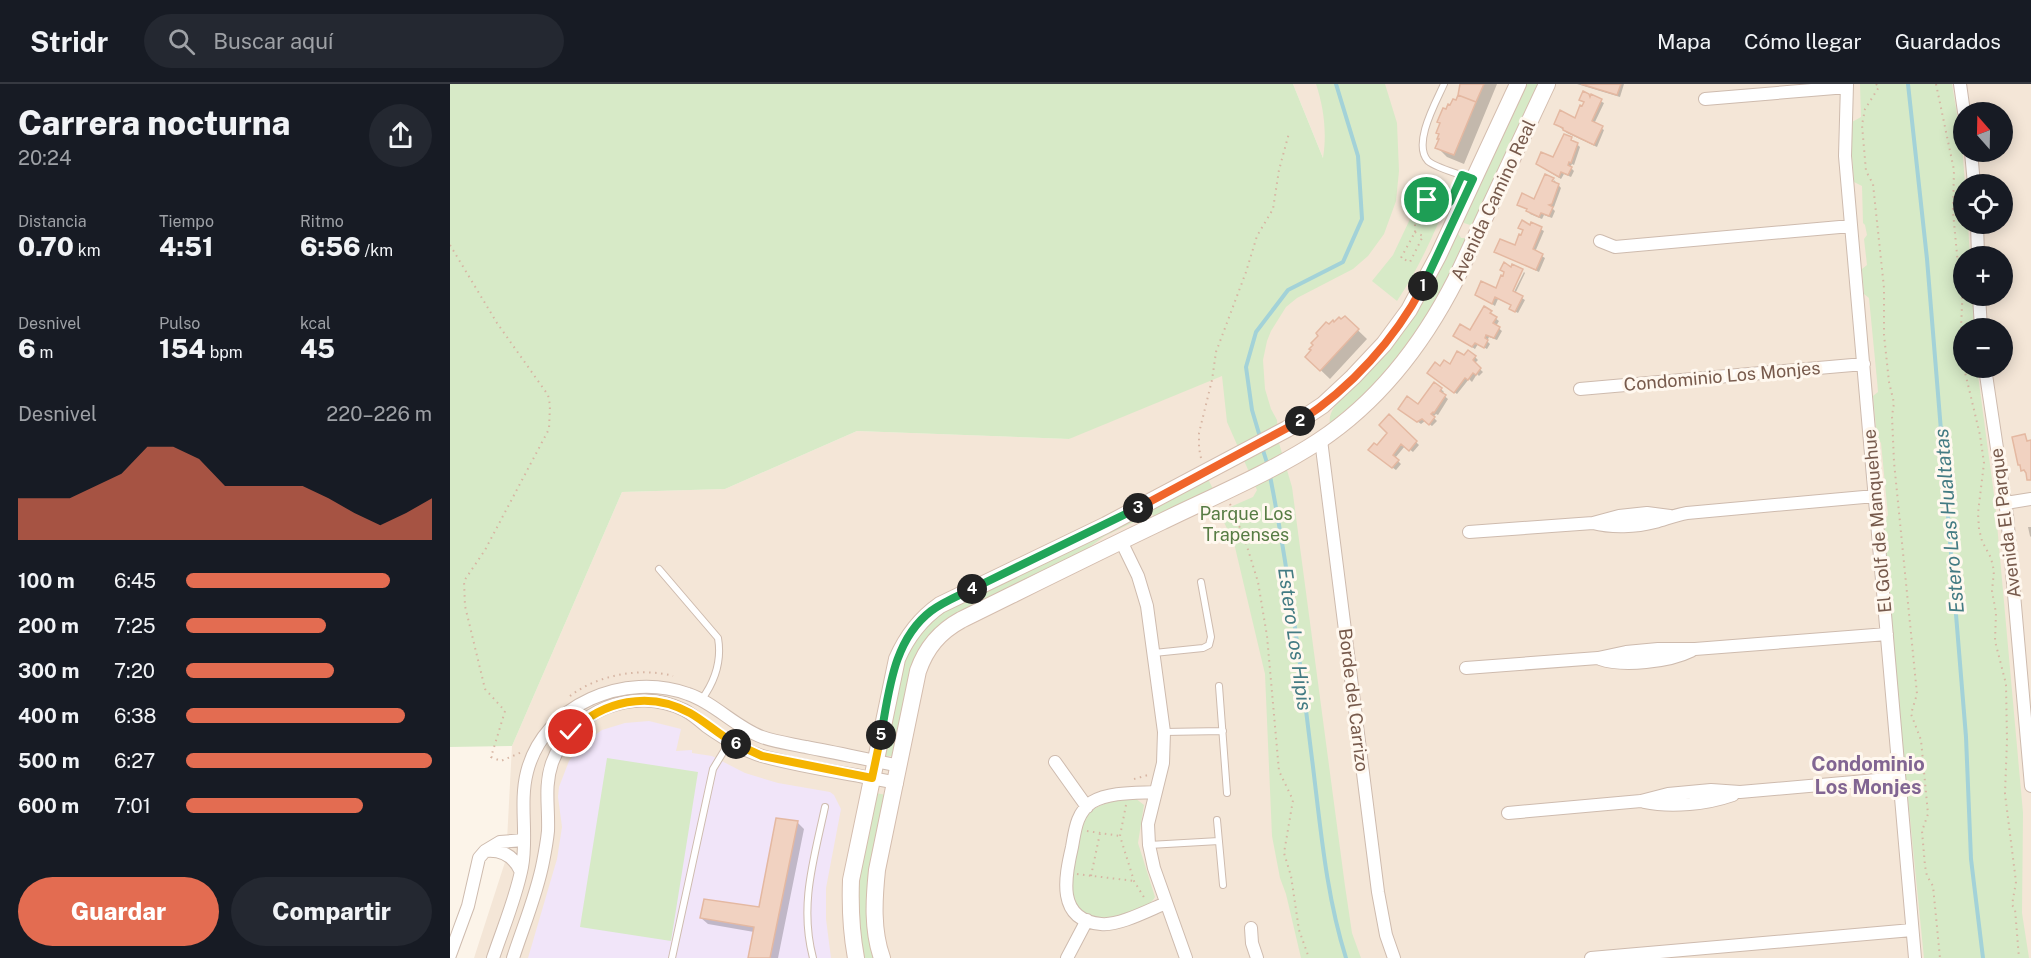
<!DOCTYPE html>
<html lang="es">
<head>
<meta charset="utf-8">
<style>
  body { margin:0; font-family:"Public Sans",sans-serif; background:#242831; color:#f1f3f6; height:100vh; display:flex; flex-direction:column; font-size:22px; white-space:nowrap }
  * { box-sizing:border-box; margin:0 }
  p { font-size:20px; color:#9ea1a6 }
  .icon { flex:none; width:33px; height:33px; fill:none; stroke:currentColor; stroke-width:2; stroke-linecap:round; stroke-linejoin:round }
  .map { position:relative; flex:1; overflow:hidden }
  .drawer { display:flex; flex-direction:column; background:#171b24; width:450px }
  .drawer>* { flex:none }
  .needle { width:39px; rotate:340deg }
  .fabs { position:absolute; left:1503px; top:18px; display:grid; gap:12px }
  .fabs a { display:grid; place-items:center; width:60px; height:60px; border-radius:50%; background:#171b24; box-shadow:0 3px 15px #0003; font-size:30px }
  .pin { position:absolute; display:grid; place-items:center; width:51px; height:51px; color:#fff; margin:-26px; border:3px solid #fff; border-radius:50%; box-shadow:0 2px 6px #0007 }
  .km { position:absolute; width:30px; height:30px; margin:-15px; border-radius:50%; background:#222; color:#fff; font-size:16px; line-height:30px; text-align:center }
  .round { display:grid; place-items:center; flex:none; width:63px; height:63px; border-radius:32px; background:#242831 }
  .overview { display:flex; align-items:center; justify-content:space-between; height:102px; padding:0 18px }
  h1 { font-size:33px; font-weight:800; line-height:45px }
  .stats { display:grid; grid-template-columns:repeat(3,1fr); gap:9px; height:102px; padding:6px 18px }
  .stats div { display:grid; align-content:center }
  .stats b { font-size:26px; font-weight:800 }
  .stats small { font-size:16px; font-weight:400 }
  .stats p { font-size:16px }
  .chart { height:168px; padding:12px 18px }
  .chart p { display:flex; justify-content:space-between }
  .chart svg { width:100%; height:108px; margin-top:6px; fill:#e36c51; opacity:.7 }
  .action { display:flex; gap:12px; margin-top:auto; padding:12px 18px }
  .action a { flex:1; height:69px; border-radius:36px; background:#e36c51; color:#fff; font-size:24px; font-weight:800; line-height:69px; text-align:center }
  .action a+a { background:#242831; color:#f1f3f6 }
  ul { padding:0 18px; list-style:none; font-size:20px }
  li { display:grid; grid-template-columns:96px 72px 1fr; align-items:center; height:45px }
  li i { height:15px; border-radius:8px; background:#e36c51 }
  header { display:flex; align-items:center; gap:36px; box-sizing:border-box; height:84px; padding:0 30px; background:#171b24; border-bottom:2px solid #363941 }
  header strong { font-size:28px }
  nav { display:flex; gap:33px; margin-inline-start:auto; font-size:21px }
  .search { width:420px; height:54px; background:#242831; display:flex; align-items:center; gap:15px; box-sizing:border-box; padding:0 21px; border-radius:33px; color:#9ea1a6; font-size:22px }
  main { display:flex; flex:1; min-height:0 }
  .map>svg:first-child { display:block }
</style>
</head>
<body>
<header>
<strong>Stridr</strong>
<div class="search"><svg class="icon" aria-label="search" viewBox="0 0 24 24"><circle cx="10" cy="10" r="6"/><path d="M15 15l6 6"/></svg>Buscar aquí</div>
<nav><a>Mapa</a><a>Cómo llegar</a><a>Guardados</a></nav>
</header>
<main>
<section class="drawer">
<div class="overview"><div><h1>Carrera nocturna</h1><p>20:24</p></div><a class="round"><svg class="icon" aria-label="share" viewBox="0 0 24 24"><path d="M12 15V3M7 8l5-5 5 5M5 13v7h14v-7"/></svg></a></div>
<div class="stats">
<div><p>Distancia</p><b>0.70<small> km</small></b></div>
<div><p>Tiempo</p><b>4:51</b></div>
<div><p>Ritmo</p><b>6:56<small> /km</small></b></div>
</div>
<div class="stats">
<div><p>Desnivel</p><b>6<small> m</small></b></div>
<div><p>Pulso</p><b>154<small> bpm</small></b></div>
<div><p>kcal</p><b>45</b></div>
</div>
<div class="chart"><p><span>Desnivel</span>220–226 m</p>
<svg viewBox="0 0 160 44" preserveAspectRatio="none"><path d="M0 44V27L10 27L20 27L30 22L40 17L50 6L60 6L70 11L80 22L90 22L100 22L110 22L120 27L130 33L140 38L150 33L160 27V44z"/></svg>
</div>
<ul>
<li><b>100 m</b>6:45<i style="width:83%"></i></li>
<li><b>200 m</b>7:25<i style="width:57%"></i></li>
<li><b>300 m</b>7:20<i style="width:60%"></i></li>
<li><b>400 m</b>6:38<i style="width:89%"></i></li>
<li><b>500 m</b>6:27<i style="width:100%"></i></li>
<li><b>600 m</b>7:01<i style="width:72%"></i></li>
</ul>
<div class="action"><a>Guardar</a><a>Compartir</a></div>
</section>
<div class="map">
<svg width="1581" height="874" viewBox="0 0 1581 874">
  <rect width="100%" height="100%" fill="#fcf4e9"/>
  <path fill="#f4e6d7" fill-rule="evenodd" d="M843 0H1581V874H24L56 775 62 662 172 408 275 405 407 347 619 355 803 219 899 138ZM1514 28H1552V68H1514ZM1514 100H1552V140H1514ZM1514 172H1552V212H1514ZM1514 244H1552V284H1514Z"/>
  <path fill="#f1e5f9" d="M199 637 231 645 226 667 242 666V669L262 672 295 689 328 699 380 708 384 711 391 725 376 804V835L381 874H78L107 775 112 743 108 713 109 703 119 677 132 660 152 646 175 639Z"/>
  <path fill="#d7eac7" d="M0 0H843L873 74C877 49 874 24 866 0H935L947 39 949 87 946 117 934 150 918 172 903 185 847 214 836 223 821 247 817 257 813 276 815 305 821 325 827 336 829 359 842 403 895 802 902 849 911 874H851L836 810 830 794 822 752 815 590 784 459 769 428 803 413 807 406 777 338 772 292 619 355 407 347 275 405 172 408 62 662 0 663Z
    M1075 0H1089L1025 139 1020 141 1014 139 1013 134Z
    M1410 0H1502L1512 61 1515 100H1514V140H1518L1520 172H1514V212H1523L1524 244H1514V284H1527L1545 418 1573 729 1572 829 1579 874H1474L1444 575 1434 437 1438 431 1431 359 1427 353 1423 312 1428 308 1427 296 1419 214 1414 210 1412 185 1417 181 1414 155 1417 151 1415 141 1413 139 1412 102 1404 98 1401 59 1402 38 1411 33Z
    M970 93 1002 107C986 145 970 183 947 217L922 197 943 171 960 135Z
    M1007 148 1011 154H1017L981 227 936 288 910 314 880 339C876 321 910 299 921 286 958 248 981 195 1007 148Z
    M758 395 763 405 704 433 699 426Z
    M690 432V435L655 452 628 471 482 549 444 672H436L434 669C441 636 445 594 460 564 467 550 480 539 491 528Z
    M157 674 248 688 221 857 130 843Z
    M426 709 436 711 425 874H414L408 838 409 798Z
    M685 714 694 721 688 759 705 813C700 822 691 823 682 827 656 837 627 839 620 804 618 791 630 751 633 736 647 717 664 718 685 714Z"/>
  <path fill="#0003" d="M1011 0H1047L1014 80 997 73 987 63 990 51 988 49 997 27 1007 18Z
    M1127 0H1174L1170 13Z
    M1138 11 1154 19 1144 40 1154 46 1147 63 1117 49 1105 39 1126 36 1135 19 1130 16Z
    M1121 55 1130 63 1124 81 1122 80 1120 83 1124 87 1121 93 1114 90 1111 95 1096 86Z
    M1104 96 1111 104 1104 123 1102 124 1105 127 1102 134 1094 131 1092 135 1080 130 1078 126 1069 120 1084 117 1100 104Z
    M1081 140 1094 147 1085 168 1095 174 1089 188 1046 168 1066 163 1072 153 1073 147 1070 144 1080 143Z
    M1054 180 1061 185 1063 182 1071 186 1058 213 1061 214 1074 188 1075 189 1065 210 1075 216 1068 229 1061 225 1063 222 1048 215 1045 222 1027 210 1032 199 1047 206 1051 193 1053 194 1056 188 1052 186Z
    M1041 228 1042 232 1049 237 1046 242 1052 247 1047 256 1039 253 1037 257 1040 260 1037 265 1028 260 1025 265 1005 252 1021 248Z
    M895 234 917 255 880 295 857 273 879 242 891 237Z
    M1014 273H1025L1028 276 1024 280 1033 288 1029 292 1027 290 1022 298 1019 295 1007 310 981 291 990 284 1000 283Z
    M991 305 994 308 992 310 998 315 988 331 986 330 983 333 987 337 982 342 975 337 971 340 953 327 969 322Z
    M939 332 969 361 963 368 955 362 945 374 951 380 946 386 922 369 939 349Z
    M1578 443H1581V453L1580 452Z
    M347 738 354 745 328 874H300L304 848 258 840 251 834 311 824Z"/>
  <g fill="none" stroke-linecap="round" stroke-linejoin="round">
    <path stroke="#a3d2d8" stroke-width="4" d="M1458 0 1477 175 1516 653 1521 775 1533 874
      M810 353 802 326 796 283 806 248 838 206 893 178 912 135 908 72 886 0
      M812 363 818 382
      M820 392C838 483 850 575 861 667 870 736 875 808 896 874"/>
  </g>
  <path fill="#f1d2c1" stroke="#e4b8a1" stroke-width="1.5" d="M1010 0H1034L1026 18 1008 11Z
    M1131 0H1171L1167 11Z
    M1133 7 1139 10 1140 13 1141 10 1152 15 1142 37 1153 42 1144 61 1113 46V44L1104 40 1110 26 1125 34 1130 21 1132 22 1134 18 1129 16Z
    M1008 11 1026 18 1004 71 985 64 989 55H987L989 50 986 49 990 39 987 38 993 24 996 25 998 20 1000 21 1003 15 1006 16Z
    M1114 50 1122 53 1121 56 1128 59 1121 79 1119 78 1118 81 1122 83 1118 91 1111 88 1109 93 1086 80 1091 68 1103 73Z
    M1095 90 1104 94 1102 97 1109 100 1102 120 1099 121 1103 123 1099 132 1091 129 1089 133 1076 127 1077 125 1067 121 1072 109 1084 115Z
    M1072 136 1080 141 1081 138 1092 143 1083 165 1093 170 1086 186 1044 168 1050 155 1065 161 1069 150 1071 151 1073 146 1068 144Z
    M1054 178 1061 183 1062 180 1073 185 1063 207 1073 212 1065 228 1059 225 1061 221 1045 213 1042 220 1025 211 1031 197 1046 204 1051 191 1053 192 1054 188 1050 186Z
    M1034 222 1042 227 1040 229 1047 233 1043 239 1050 243 1044 254 1036 251 1035 254 1038 256 1034 264 1025 259 1022 263 1003 252 1010 240 1020 246Z
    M895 232 909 245 870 287 855 273 861 266 859 265 863 261 861 259 868 252 866 249 876 238 879 240 883 236 884 238 889 233 891 235Z
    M1018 266 1026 272 1023 276 1031 284 1026 291 1023 289 1018 296 1015 294 1004 309 977 289 985 278 990 282 994 276 1000 280 1007 267 1014 271Z
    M984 298 992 304 990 307 996 311 984 329 983 328 981 330 985 333 979 341 972 335 967 338 948 325 957 312 968 320Z
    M939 330 967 357 959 367 951 360 943 371 949 376 942 384 918 366 924 359 927 361 937 349 929 341Z
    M1575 350 1577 357 1581 356V396H1577L1576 389 1574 386 1571 387 1570 381H1568L1562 353Z
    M326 734 348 737 320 874H298L304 843 250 834 254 815 309 823Z"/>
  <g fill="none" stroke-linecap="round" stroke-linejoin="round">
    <g stroke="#cebbae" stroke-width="8">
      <path id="lane" d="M994 0C986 18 962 60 978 77 986 84 1012 91 1023 95
        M209 485 268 554C272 577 265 597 252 615
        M704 569 753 564 759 561 761 553 751 498
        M769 602 777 709
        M714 648 773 647
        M767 736 773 801
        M699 761 769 757
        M222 874 263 685 280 657
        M363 874C349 821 364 775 375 723"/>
    </g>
    <g stroke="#cebbae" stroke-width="14">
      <path id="street" d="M1397 0 1395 72 1465 874
        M1510 0 1514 28
        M1255 15 1397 3
        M1521 68 1524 100
        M1527 140 1528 172
        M1150 157 1165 163 1401 142
        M1529 212 1531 244
        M1535 284 1557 431 1581 702
        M1130 305 1414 280
        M871 356 928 808 936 851 944 874
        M1556 419 1581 415
        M1143 439C1162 444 1186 443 1205 438 1216 435 1225 431 1237 429L1425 412
        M1019 448 1143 439 1169 432 1197 429 1220 432
        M671 457 688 492 697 522 714 648 713 679 698 740 699 761 704 784 736 874
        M1150 575C1173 583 1219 578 1241 567
        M1016 584 1148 574 1176 568 1208 565H1245L1437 550
        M605 678 637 723
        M705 708C685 709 659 708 642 718 626 729 625 747 622 763 615 793 606 836 651 840 669 842 699 826 716 819
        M1194 718C1222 724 1257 720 1283 711
        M1058 729 1191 717 1218 710 1261 706 1290 708 1449 694
        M35 767C52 765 64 772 71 788
        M801 844 802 859 807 874
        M0 871 18 822 29 774 35 767 50 758 74 756
        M43 874C53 844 66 814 72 783 78 752 69 719 77 688 94 620 176 587 238 610 265 619 285 643 312 653 326 658 342 660 356 663 388 669 419 676 450 682
        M63 874C73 843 87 810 93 778 95 768 97 757 98 747 99 723 94 702 102 679 121 627 184 601 234 626 242 630 249 636 256 642 273 654 292 666 312 672 355 684 403 690 447 699
        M617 874 637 836
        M1141 874 1462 846"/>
    </g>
    <g stroke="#d4bdae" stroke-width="18">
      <path id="secondary" d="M406 874C401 847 400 823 401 796L447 575C457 552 470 535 490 521L656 441 837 345 873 321 903 293 934 260 959 226 988 172 1068 0
        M432 874C422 846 424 815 427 786L468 587C476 564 489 548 511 536 578 503 644 470 711 438 762 413 822 388 869 357 929 317 974 258 1006 195L1097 0"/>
    </g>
    <path stroke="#d7b5a3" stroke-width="2" stroke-dasharray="1.5 4.5" stroke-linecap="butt" d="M1426 0 1429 3 1415 25 1412 41 1416 87 1423 100 1434 204V251L1439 298 1444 319 1442 332 1444 378 1467 610 1461 630 1471 656 1478 730 1472 747 1475 782 1477 792 1483 802 1490 874
      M1486 0 1504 86 1503 128 1508 181 1513 200 1511 244 1514 282
      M971 129 990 138
      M965 148 973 152 960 178 951 174Z
      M965 148V140L977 116 986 113 998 117
      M0 161 47 239 98 311 100 321 99 345 35 466 14 497 15 522 35 605 55 627 41 673 51 677 72 668
      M1514 284 1530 351 1534 379 1528 429 1529 445 1532 457 1541 474 1544 487 1542 507 1546 529 1545 557 1556 600 1557 656 1555 710 1566 798 1562 821 1565 825 1569 874
      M751 374 749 364V349L762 296 766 268 796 188 807 152 823 125 829 86 839 49
      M780 420 795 456 808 498 817 552 829 687 843 716 834 769 841 792 849 846 859 874
      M120 612C147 591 191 583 223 592
      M684 695 698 691
      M676 721 670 752 684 797 695 815
      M637 747 670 752
      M627 790 684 797
      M641 792 650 749"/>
    <use href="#lane" stroke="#fff" stroke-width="6"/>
    <use href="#street" stroke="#fff" stroke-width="12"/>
    <use href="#secondary" stroke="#fff" stroke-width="16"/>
  </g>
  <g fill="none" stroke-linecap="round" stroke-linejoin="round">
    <g stroke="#fff" stroke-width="12">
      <path id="split-1" d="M973 202 1023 95 1012 91 1000 118 986 113 977 116"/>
    </g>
    <g stroke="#fff" stroke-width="12">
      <path id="split-2" d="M850 337C901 304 945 255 973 202"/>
    </g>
    <g stroke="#fff" stroke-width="12">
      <path id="split-3" d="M688 424 850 337"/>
    </g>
    <g stroke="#fff" stroke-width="12">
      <path id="split-4" d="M522 505 688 424"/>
    </g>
    <g stroke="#fff" stroke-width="12">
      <path id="split-5" d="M431 651C439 608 443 556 481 527 493 518 508 512 522 505"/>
    </g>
    <g stroke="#fff" stroke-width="12">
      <path id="split-6" d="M286 660 312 672 422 694 431 651"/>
    </g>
    <g stroke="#fff" stroke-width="12">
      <path id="split-7" d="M121 648C153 617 199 606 240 629 256 638 269 651 286 660"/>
    </g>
    <use href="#split-1" stroke="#22a559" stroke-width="8"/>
    <use href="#split-2" stroke="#f0652b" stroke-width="8"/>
    <use href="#split-3" stroke="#f0652b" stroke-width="8"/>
    <use href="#split-4" stroke="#22a559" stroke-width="8"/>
    <use href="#split-5" stroke="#22a559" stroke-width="8"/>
    <use href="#split-6" stroke="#f5b400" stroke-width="8"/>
    <use href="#split-7" stroke="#f5b400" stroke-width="8"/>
  </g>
  <g text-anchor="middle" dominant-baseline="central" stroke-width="6" stroke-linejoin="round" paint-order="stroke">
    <g font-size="18" fill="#775a4c" stroke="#fff8ef">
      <text transform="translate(1043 116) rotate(-65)">Avenida Camino Real</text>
      <text transform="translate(1272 292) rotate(-5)">Condominio Los Monjes</text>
      <text transform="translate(1427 437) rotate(-95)">El Golf de Manquehue</text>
      <text transform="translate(1555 439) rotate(-97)">Avenida El Parque</text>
      <text transform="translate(904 616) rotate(83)">Borde del Carrizo</text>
    </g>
    <g font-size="18" fill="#577c44" stroke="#fff8ef">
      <text x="796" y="429">Parque Los<tspan x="796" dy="21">Trapenses</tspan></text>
    </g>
    <g font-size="20" font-style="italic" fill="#437b83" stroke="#fff8ef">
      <text transform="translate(1499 437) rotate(-95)">Estero Las Hualtatas</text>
      <text transform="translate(845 555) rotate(82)">Estero Los Hipis</text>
    </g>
    <g font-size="20" font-weight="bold" fill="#816592" stroke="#fff8ef">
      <text x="1418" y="680">Condominio<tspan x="1418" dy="23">Los Monjes</tspan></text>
    </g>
  </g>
</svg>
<div class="fabs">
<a><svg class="needle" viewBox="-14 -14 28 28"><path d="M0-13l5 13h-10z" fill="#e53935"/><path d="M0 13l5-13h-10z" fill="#9ea1a6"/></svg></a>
<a><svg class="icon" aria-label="locate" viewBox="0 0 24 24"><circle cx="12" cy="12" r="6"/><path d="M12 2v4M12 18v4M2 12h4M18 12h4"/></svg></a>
<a>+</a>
<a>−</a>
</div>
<div class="pin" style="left:977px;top:116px;background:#1e9e55"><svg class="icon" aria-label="arrive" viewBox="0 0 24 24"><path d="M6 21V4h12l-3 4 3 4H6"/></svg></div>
<div class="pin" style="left:121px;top:648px;background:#d93025"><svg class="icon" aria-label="check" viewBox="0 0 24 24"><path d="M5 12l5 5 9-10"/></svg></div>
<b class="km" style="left:973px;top:202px">1</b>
<b class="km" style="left:850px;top:337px">2</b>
<b class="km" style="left:688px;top:424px">3</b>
<b class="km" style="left:522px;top:505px">4</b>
<b class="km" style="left:431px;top:651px">5</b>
<b class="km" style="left:286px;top:660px">6</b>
</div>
</main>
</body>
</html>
